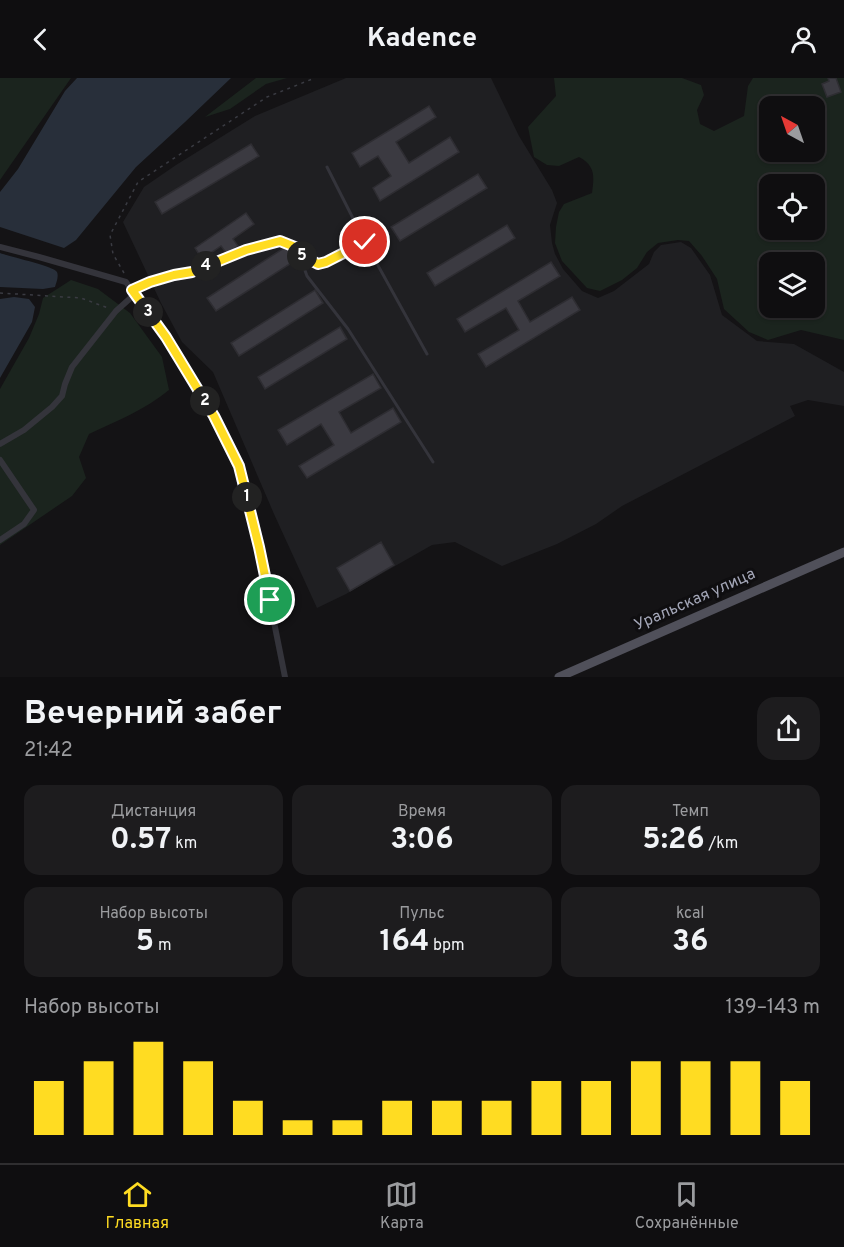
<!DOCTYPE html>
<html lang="ru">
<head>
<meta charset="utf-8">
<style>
  body { margin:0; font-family:Overpass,sans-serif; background:#1d1c1e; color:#f1f3f6; height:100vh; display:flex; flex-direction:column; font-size:22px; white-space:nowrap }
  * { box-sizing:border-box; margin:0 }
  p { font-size:20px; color:#9b9c9f }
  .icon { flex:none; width:33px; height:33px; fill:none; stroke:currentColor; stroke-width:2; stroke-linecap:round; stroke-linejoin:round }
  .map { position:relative; height:599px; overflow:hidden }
  .side { display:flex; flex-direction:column; background:#0f0e10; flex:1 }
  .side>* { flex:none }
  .needle { width:39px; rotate:320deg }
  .fabs { position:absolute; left:759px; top:18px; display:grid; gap:12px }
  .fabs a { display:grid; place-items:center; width:66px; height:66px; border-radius:12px; background:#0f0e10; box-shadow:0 2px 4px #0004,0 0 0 2px #2f2e30; font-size:30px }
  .pin { position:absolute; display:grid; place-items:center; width:51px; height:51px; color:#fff; margin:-26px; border:3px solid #fff; border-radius:50%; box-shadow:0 2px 6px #0007 }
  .km { position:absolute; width:30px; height:30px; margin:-15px; border-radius:50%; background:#222; color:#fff; font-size:16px; line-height:30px; text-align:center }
  .round { display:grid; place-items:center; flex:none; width:63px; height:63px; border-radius:18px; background:#1d1c1e }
  .head { display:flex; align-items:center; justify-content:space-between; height:102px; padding:0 24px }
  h1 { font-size:33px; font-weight:700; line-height:45px }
  .stats { display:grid; grid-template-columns:repeat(3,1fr); gap:9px; height:102px; padding:6px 24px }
  .stats div { display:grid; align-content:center; border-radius:15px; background:#1d1c1e; text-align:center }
  .stats b { font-size:30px; font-weight:700 }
  .stats small { font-size:16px; font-weight:400 }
  .stats p { font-size:16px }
  .chart { height:168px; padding:12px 24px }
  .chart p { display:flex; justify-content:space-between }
  .chart svg { width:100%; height:108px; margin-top:6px; stroke:#ffdc22; stroke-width:6 }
  header { display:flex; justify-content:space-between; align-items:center; height:78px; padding:0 24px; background:#0f0e10; font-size:27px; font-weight:700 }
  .menu { display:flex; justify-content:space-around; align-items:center; height:84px; border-top:2px solid #2f2e30; background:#0f0e10; font-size:16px; color:#9b9c9f }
  .menu a { display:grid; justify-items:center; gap:3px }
  .menu .active { color:#ffdc22 }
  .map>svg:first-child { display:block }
</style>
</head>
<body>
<header><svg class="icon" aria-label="back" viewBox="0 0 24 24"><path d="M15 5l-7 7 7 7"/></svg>Kadence<svg class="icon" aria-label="person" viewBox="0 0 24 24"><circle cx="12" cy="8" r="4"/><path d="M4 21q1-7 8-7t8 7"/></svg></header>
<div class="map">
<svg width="844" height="599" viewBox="0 0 844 599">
  <rect width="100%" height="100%" fill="#141315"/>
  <path fill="#1f1f22" d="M346 0H491L519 58 552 112 557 125 550 147 552 165 555 176 563 191 582 213 598 220 614 213 649 186 654 174 661 167 681 164 691 170 710 197 722 237 757 263 794 266 844 294V328L808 322 790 328 795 338 622 428 596 446 557 466 502 488 455 464 432 467 346 516 317 530 274 436 213 294 182 264 161 225 123 144 144 109 176 87 255 38Z"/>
  <path fill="#1b241e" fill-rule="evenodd" d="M0 0H71L0 102Z
    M256 0H287L266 6 230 31 205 39Z
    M554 0H682L701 7 704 17 697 32 700 46 714 53 744 38 748 8 753 0H844V262L801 252 768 262 749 254 724 231 717 201 702 178 689 163 678 162 658 165 647 174 637 190 622 202 600 213 587 210 562 183 555 165 556 149 559 134 564 126 592 115C594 99 596 88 579 79L559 88 547 87 534 79 528 49 556 18ZM770 28H814V74H770ZM770 106H814V152H770ZM770 184H814V230H770Z
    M71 202 98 211 130 235 162 279 169 312C145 332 116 343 89 356L79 379 86 400 72 418 0 467V311L29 260 39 236 43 220Z"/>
  <path fill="#282f3a" d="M77 0H231L185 44 136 89 76 162 64 170 0 149V114L18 91 65 13Z
    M0 175C10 179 54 188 57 194 59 199 56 205 55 209L43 211 0 209Z
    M14 219 29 221 35 229 32 244 0 300V221Z"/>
  <path fill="#3b3a41" stroke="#2e2d32" stroke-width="1.5" d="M828 0H836L841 14 827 19 822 6 829 3Z
    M429 28 436 39 396 64 409 85 450 59 459 74 380 123 373 110 391 98 378 78 360 89 352 75Z
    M251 66 259 78 162 136 155 124Z
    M478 96 487 110 400 163 391 149Z
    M246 135 254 146 233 161 238 168 227 176 221 168 202 181 195 170Z
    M507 147 515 160 435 208 427 195Z
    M287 168 296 182 216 233 207 220Z
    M551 184 560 198 518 223 530 244 572 219 580 232 486 289 478 276 519 252 506 230 465 254 457 241Z
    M315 212 323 225 239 278 231 265Z
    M340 249 347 261 265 311 258 299Z
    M373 296 381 310 339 334 351 355 393 330 401 344 307 400 299 388 334 367 321 346 287 367 278 352Z
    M381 464 394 487 350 513 337 490Z"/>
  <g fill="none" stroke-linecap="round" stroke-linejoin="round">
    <path stroke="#3a3b42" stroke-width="1.5" stroke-dasharray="3 4.5" stroke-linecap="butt" d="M124 195 113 176 110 157 138 104 267 19 315 0
      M0 215 81 220 108 230"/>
    <path stroke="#34343b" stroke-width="3" d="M327 89 365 164 427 276
      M299 176 318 186 326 185 365 164
      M132 212 150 204 174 197 192 194 246 172 280 163 295 169 299 176 307 198 348 251 433 384"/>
    <path stroke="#34343b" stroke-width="6" d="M0 169 39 179 126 204 166 259 214 338 239 388 259 469 285 599
      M0 366 24 352 52 329 62 318 65 306 72 289 116 233 135 216
      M0 382 34 432 24 446 0 462"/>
    <path stroke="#50505a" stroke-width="9" d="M559 599 844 474"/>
  </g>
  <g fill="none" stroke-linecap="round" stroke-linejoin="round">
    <g stroke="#fff" stroke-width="12">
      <path id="route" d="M270 522 259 469 239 388 214 338 166 259 132 212 150 204 174 197 192 194 246 172 280 163 295 169 299 176 318 186 326 184 365 164"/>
    </g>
    <use href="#route" stroke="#ffdc22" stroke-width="8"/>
  </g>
  <g text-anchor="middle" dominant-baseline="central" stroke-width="6" stroke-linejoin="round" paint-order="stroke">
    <g font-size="16" fill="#a3a6b7" stroke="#0f0e10">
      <text transform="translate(695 522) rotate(-24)">Уральская улица</text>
    </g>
  </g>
</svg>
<div class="fabs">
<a><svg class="needle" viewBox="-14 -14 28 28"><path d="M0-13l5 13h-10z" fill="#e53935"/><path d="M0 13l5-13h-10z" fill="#9b9c9f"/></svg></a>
<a><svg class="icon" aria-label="locate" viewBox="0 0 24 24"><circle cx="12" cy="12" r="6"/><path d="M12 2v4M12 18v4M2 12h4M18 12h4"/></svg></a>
<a><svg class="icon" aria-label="layers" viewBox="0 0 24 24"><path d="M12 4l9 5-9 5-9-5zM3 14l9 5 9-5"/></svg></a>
</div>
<div class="pin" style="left:270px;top:522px;background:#1e9e55"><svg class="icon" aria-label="arrive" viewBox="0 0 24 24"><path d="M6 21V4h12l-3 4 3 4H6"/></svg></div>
<div class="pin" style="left:365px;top:164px;background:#d93025"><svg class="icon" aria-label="check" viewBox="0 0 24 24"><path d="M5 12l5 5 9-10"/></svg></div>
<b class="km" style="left:247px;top:419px">1</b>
<b class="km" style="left:205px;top:323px">2</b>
<b class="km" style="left:148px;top:234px">3</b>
<b class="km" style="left:206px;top:188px">4</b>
<b class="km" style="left:302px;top:178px">5</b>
</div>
<section class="side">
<div class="head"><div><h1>Вечерний забег</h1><p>21:42</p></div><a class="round"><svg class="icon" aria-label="share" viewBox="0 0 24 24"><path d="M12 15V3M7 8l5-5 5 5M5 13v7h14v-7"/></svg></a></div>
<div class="stats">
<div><p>Дистанция</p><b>0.57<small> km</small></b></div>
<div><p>Время</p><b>3:06</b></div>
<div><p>Темп</p><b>5:26<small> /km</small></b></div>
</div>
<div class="stats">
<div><p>Набор высоты</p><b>5<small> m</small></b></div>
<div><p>Пульс</p><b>164<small> bpm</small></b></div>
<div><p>kcal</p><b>36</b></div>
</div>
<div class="chart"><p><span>Набор высоты</span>139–143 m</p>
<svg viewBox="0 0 160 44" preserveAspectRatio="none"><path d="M5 44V22M15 44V14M25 44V6M35 44V14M45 44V30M55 44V38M65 44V38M75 44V30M85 44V30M95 44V30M105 44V22M115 44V22M125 44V14M135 44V14M145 44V14M155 44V22"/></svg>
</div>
</section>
<nav class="menu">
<a class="active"><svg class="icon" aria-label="home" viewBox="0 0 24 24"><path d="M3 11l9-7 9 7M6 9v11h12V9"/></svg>Главная</a>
<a><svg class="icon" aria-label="map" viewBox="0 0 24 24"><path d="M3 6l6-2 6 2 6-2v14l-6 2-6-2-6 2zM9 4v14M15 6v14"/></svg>Карта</a>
<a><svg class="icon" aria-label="saved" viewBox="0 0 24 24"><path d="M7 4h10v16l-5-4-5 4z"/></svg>Сохранённые</a>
</nav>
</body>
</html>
